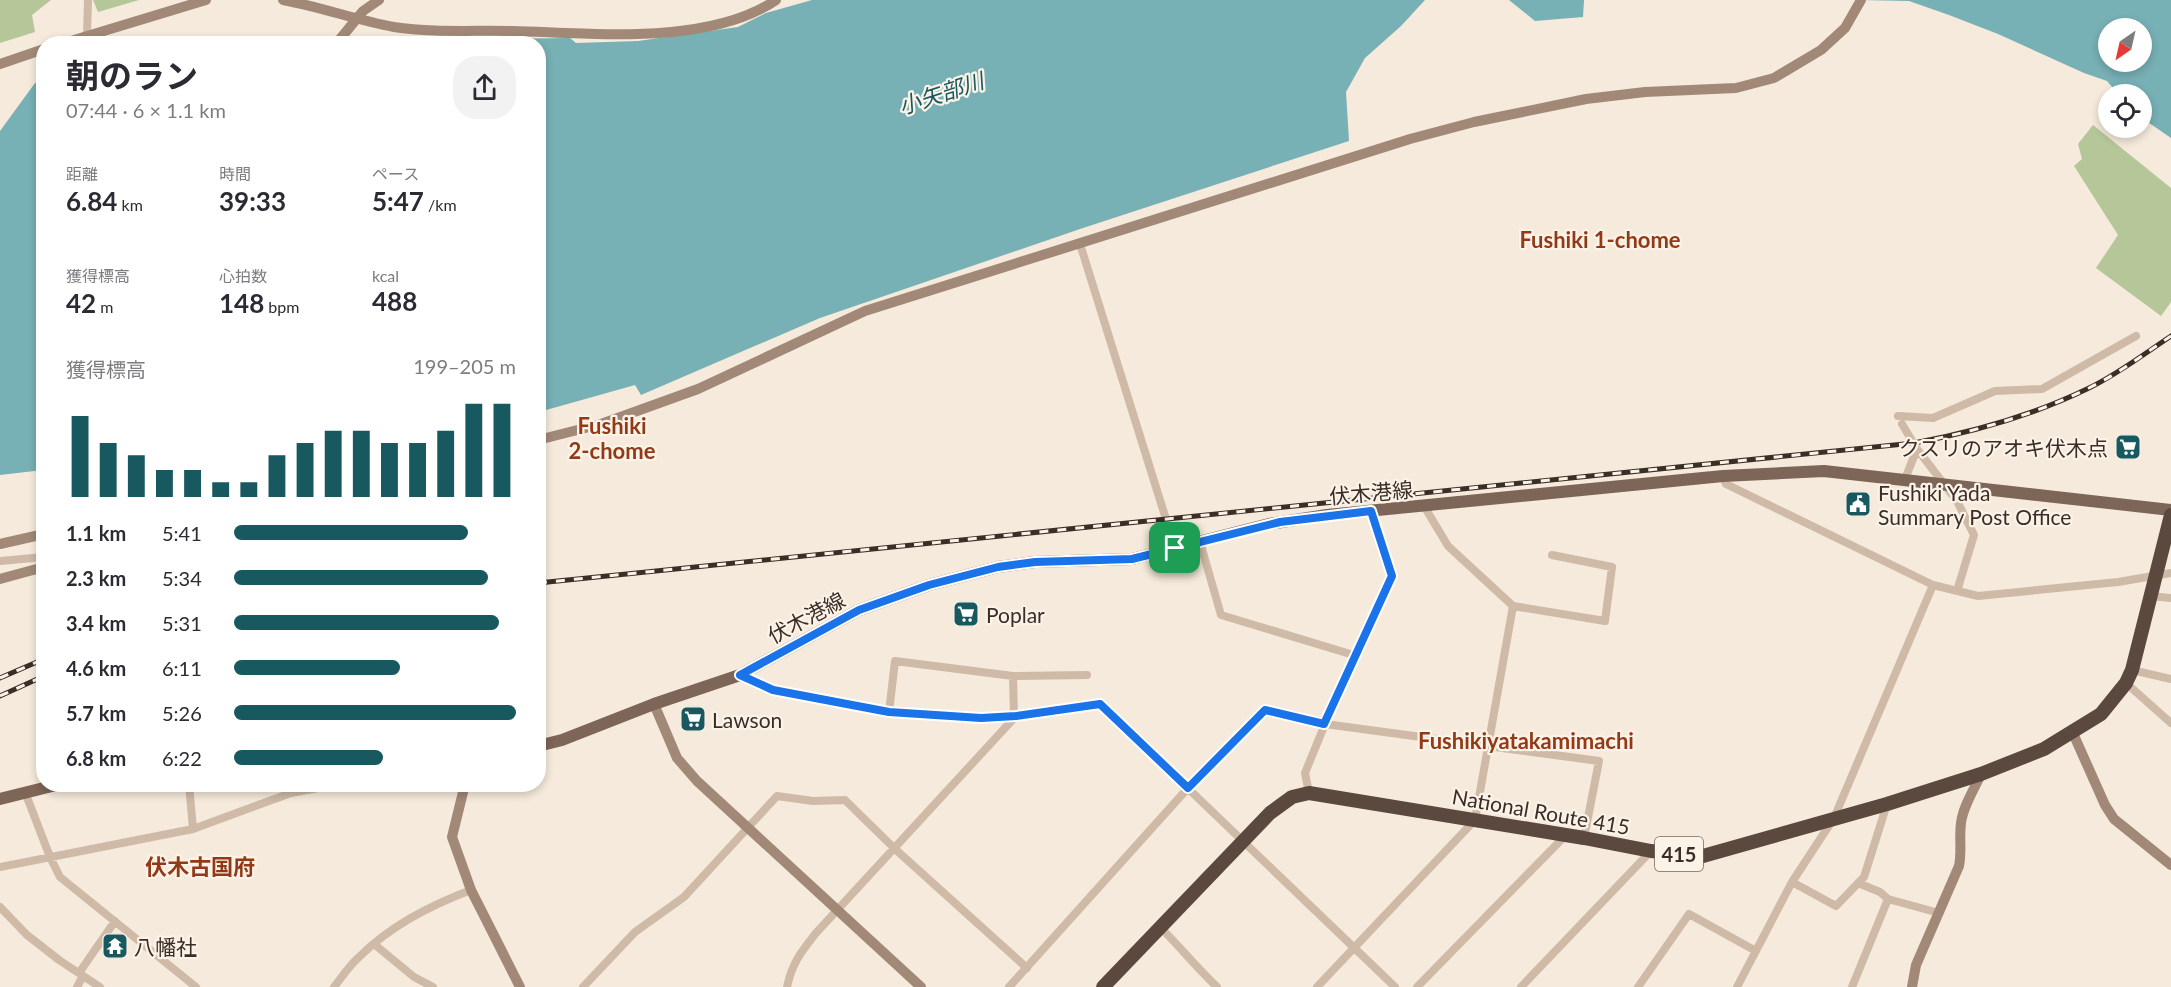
<!DOCTYPE html>
<html lang="ja">
<head>
<meta charset="utf-8">
<style>
  body { margin:0; font-family:Lato,"Noto Sans JP",sans-serif; background:#f2f2f3; color:#2b2b33; height:100vh; display:flex; flex-direction:column; font-size:22px; white-space:nowrap }
  * { box-sizing:border-box; margin:0 }
  p { font-size:20px; color:#7c7c81 }
  .icon { flex:none; width:33px; height:33px; fill:none; stroke:currentColor; stroke-width:2; stroke-linecap:round; stroke-linejoin:round }
  .map { position:relative; flex:1; overflow:hidden }
  .panel { position:absolute; left:36px; top:36px; width:510px; height:756px; display:flex; flex-direction:column; background:#fff; border-radius:24px; box-shadow:0 3px 9px #0003 }
  .panel>* { flex:none }
  .needle { width:39px; rotate:214deg }
  .tools { position:absolute; left:2098px; top:18px; display:grid; gap:12px }
  .tools a { display:grid; place-items:center; width:54px; height:54px; border-radius:50%; background:#fff; box-shadow:0 3px 9px #0003; font-size:30px }
  .pin { position:absolute; display:grid; place-items:center; width:51px; height:51px; color:#fff; margin:-26px; border-radius:12px; box-shadow:0 3px 9px #0006 }
  .round { display:grid; place-items:center; flex:none; width:63px; height:63px; border-radius:24px; background:#f2f2f3 }
  .overview { display:flex; align-items:center; justify-content:space-between; height:102px; padding:0 30px }
  h1 { font-size:33px; font-weight:700; line-height:45px }
  .metrics { display:grid; grid-template-columns:repeat(3,1fr); gap:9px; height:102px; padding:6px 30px }
  .metrics div { display:grid; align-content:center }
  .metrics b { font-size:26px; font-weight:700 }
  .metrics small { font-size:16px; font-weight:400 }
  .metrics p { font-size:16px }
  .chart { height:168px; padding:12px 30px }
  .chart p { display:flex; justify-content:space-between }
  .chart svg { width:100%; height:108px; margin-top:6px; stroke:#185960; stroke-width:6 }
  ul { padding:0 30px; list-style:none; font-size:20px }
  li { display:grid; grid-template-columns:96px 72px 1fr; align-items:center; height:45px }
  li i { height:15px; border-radius:8px; background:#185960 }
  .map>svg:first-child { display:block }
</style>
</head>
<body>
<div class="map">
<svg width="2171" height="987" viewBox="0 0 2171 987">
  <rect width="100%" height="100%" fill="#f5eadb"/>
  <path fill="#b5c699" d="M0 0H51L32 15 35 32 0 43Z
    M93 0H139L98 12Z
    M2093 125 2171 188V302L2161 316 2096 268 2118 235 2074 166 2082 159 2078 144Z"/>
  <path fill="#77b0b5" fill-rule="evenodd" d="M812 0H1425L1401 26 1365 58 1346 92 1349 141 1080 229 820 318 641 395 635 385 539 412 538 44H328L379 40 570 38 576 43 638 41 738 27 766 13Z
    M1509 0H1584L1583 17 1535 21Z
    M1861 0H2171V138L2142 118V94H2118L2107 81 2084 73 1998 34 1949 15 1909 1ZM2109 28H2142V62H2109Z
    M43 82V470L0 475V131L35 83Z"/>
  <g fill="none" stroke-linecap="round" stroke-linejoin="round">
    <path stroke="#cebaa6" stroke-width="8" d="M87 35 88 0
      M1080 244 1175 548
      M1898 416 1933 418 1995 391 2042 389 2136 336
      M1902 424 1917 449 1957 501 1974 535 1957 591
      M1723 476 1726 484 1933 585 1978 596 2118 582 2171 573
      M1905 479 1917 449
      M1424 506 1448 546 1513 606 1605 621 1612 567 1552 555
      M1200 542 1221 615 1357 656
      M0 561 44 557
      M2150 596 2171 598
      M2132 670 2171 679
      M740 675 773 690 889 712 981 718 1016 716 1100 704 1395 987
      M1013 676 1014 716
      M2126 683 2171 723
      M889 712 895 661 1013 676 1087 675
      M189 784 193 829
      M25 792 50 857 60 877 196 987
      M1309 793 1305 773 1325 724 1392 577 1371 511
      M0 867 193 829 291 793 339 784
      M1792 882 1836 906 1864 877 1887 804
      M1858 883 1880 892 1888 899 1939 913
      M0 907 27 935 59 960 100 987
      M1161 928C1180 947 1197 968 1217 987
      M374 944 414 977 433 987
      M79 973 115 921
      M77 987 83 976
      M334 987C342 977 349 966 358 958 390 926 429 906 471 890
      M583 987 635 932 684 897 777 796 813 801 845 800 895 849 1027 968
      M787 987C792 963 801 952 816 933L1016 716
      M1009 987 1188 788 1265 710 1325 724 1599 761 1584 838
      M1317 987 1475 820 1513 606
      M1417 987 1565 836
      M1521 987 1651 851
      M1638 987 1689 914 1756 951
      M1737 987 1792 882 1834 818 1933 585
      M1852 987 1888 899"/>
    <path stroke="#a28877" stroke-width="10" d="M283 0C321 7 356 20 394 27 433 33 474 30 513 31 591 33 708 46 776 0
      M61 44 206 0
      M0 64 44 49
      M538 440 601 424 698 389 865 311 1410 139 1474 122 1586 99 1645 92 1736 88 1774 78 1821 50 1845 28 1861 0
      M0 544 44 534
      M0 579 44 567
      M654 704 677 758 697 781 921 987
      M2072 731 2105 805 2114 819 2171 865
      M465 784 452 837 471 890 520 987
      M1912 987 1916 965 1959 866C1962 852 1959 838 1961 823 1963 806 1974 790 1981 774"/>
    <path stroke="#7d6557" stroke-width="12" d="M538 746 562 740 654 704 740 675 859 610 929 585 998 567 1035 562 1132 559 1269 524 1327 515 1723 476 1824 471 2171 510
      M0 799 60 784"/>
    <path stroke="#5b483e" stroke-width="14" d="M1103 987 1270 813 1292 797 1309 793 1584 838 1651 851 1703 856 1887 804 1981 774 2044 749 2101 714 2126 683 2132 670 2171 515"/>
    <g stroke="#3a2e27" stroke-width="5">
      <path id="rail" d="M538 583 1914 443C1974 432 2034 415 2089 388 2118 374 2144 354 2171 336
        M0 678 44 659
        M0 696 44 676"/>
    </g>
    <use href="#rail" stroke="#fcf3e8" stroke-width="3" stroke-dasharray="9" stroke-linecap="butt"/>
    <path stroke="#a28877" stroke-width="10" d="M336 44 363 11 379 0"/>
  </g>
  <g fill="none" stroke-linecap="round" stroke-linejoin="round">
    <g stroke="#fff" stroke-width="12">
      <path id="route" d="M1371 511 1392 576 1324 724 1265 710 1188 788 1100 704 1016 716 981 718 889 712 773 690 740 675 859 610 929 585 998 567 1035 562 1132 559 1280 522Z"/>
    </g>
    <use href="#route" stroke="#1a73e8" stroke-width="8"/>
  </g>
  <defs>
    <g id="supermarket-square" transform="scale(1.35)"><rect x="-9" y="-9" width="18" height="18" rx="4" fill="#185960" stroke="#fcf3e8"/><path d="M-6-5.5h2.5l.6 2H6L4.5 2H-2.5L-4.4-4H-6ZM-1.5 3.2a1.3 1.3 0 1 0 .1 0ZM3 3.2a1.3 1.3 0 1 0 .1 0Z" fill="#fff"/></g>
    <g id="civic-square" transform="scale(1.35)"><rect x="-9" y="-9" width="18" height="18" rx="4" fill="#185960" stroke="#fcf3e8"/><path d="M-.6-6.5H3V-4.5H.6V-3L4-1V1h2V6H-6V1h2V-1L-.6-3ZM-1.2 2.5V6h2.4V2.5Z" fill="#fff"/></g>
    <g id="temple-square" transform="scale(1.35)"><rect x="-9" y="-9" width="18" height="18" rx="4" fill="#185960" stroke="#fcf3e8"/><path d="M0-6L5-2H3V0L6.5 2.5H4V6H1.5V3h-3V6H-4V2.5H-6.5L-3 0V-2H-5Z" fill="#fff"/></g>
  </defs>
  <g fill-rule="evenodd">
    <use href="#supermarket-square" x="2128" y="447"/>
    <use href="#civic-square" x="1858" y="504"/>
    <use href="#supermarket-square" x="966" y="614"/>
    <use href="#supermarket-square" x="693" y="719"/>
    <use href="#temple-square" x="115" y="946"/>
  </g>
  <g text-anchor="middle" dominant-baseline="central" stroke-width="4.5" stroke-linejoin="round" paint-order="stroke">
    <rect fill="#fcf3e8" stroke="#746961" stroke-width="1.5" x="1655" y="837" width="48" height="34" rx="4.5"/>
    <g font-size="20" font-weight="bold" fill="#3a2e27">
      <text x="1679" y="854">415</text>
    </g>
    <g font-size="21" fill="#3a2e27" stroke="#fcf3e8" text-anchor="start">
      <text x="2108" y="447" text-anchor="end">クスリのアオキ伏木点</text>
      <text x="1878" y="492">Fushiki Yada<tspan x="1878" dy="24">Summary Post Office</tspan></text>
      <text x="986" y="614">Poplar</text>
      <text x="712" y="719">Lawson</text>
      <text x="134" y="946">八幡社</text>
    </g>
    <g font-size="21" fill="#3a2e27" stroke="#fcf3e8">
      <text transform="translate(1371 492) rotate(-5)">伏木港線</text>
      <text transform="translate(806 617) rotate(-28)">伏木港線</text>
      <text transform="translate(1541 811) rotate(10)">National Route 415</text>
    </g>
    <g font-size="22" font-style="italic" fill="#185960" stroke="#fcf3e8">
      <text transform="translate(941 93) rotate(-18)">小矢部川</text>
    </g>
    <g font-size="22" font-weight="bold" fill="#923917" stroke="#fcf3e8">
      <text x="1600" y="239">Fushiki 1-chome</text>
      <text x="612" y="425">Fushiki<tspan x="612" dy="25">2-chome</tspan></text>
      <text x="1526" y="740">Fushikiyatakamimachi</text>
      <text x="200" y="866">伏木古国府</text>
    </g>
  </g>
</svg>
<div class="tools">
<a><svg class="needle" viewBox="-14 -14 28 28"><path d="M0-13l5 13h-10z" fill="#e53935"/><path d="M0 13l5-13h-10z" fill="#7c7c81"/></svg></a>
<a><svg class="icon" aria-label="locate" viewBox="0 0 24 24"><circle cx="12" cy="12" r="6"/><path d="M12 2v4M12 18v4M2 12h4M18 12h4"/></svg></a>
</div>
<div class="pin" style="left:1175px;top:548px;background:#1e9e55"><svg class="icon" aria-label="arrive" viewBox="0 0 24 24"><path d="M6 21V4h12l-3 4 3 4H6"/></svg></div>
<section class="panel">
<div class="overview"><div><h1>朝のラン</h1><p>07:44 · 6 × 1.1 km</p></div><a class="round"><svg class="icon" aria-label="share" viewBox="0 0 24 24"><path d="M12 15V3M7 8l5-5 5 5M5 13v7h14v-7"/></svg></a></div>
<div class="metrics">
<div><p>距離</p><b>6.84<small> km</small></b></div>
<div><p>時間</p><b>39:33</b></div>
<div><p>ペース</p><b>5:47<small> /km</small></b></div>
</div>
<div class="metrics">
<div><p>獲得標高</p><b>42<small> m</small></b></div>
<div><p>心拍数</p><b>148<small> bpm</small></b></div>
<div><p>kcal</p><b>488</b></div>
</div>
<div class="chart"><p><span>獲得標高</span>199–205 m</p>
<svg viewBox="0 0 160 44" preserveAspectRatio="none"><path d="M5 44V11M15 44V22M25 44V27M35 44V33M45 44V33M55 44V38M65 44V38M75 44V27M85 44V22M95 44V17M105 44V17M115 44V22M125 44V22M135 44V17M145 44V6M155 44V6"/></svg>
</div>
<ul>
<li><b>1.1 km</b>5:41<i style="width:83%"></i></li>
<li><b>2.3 km</b>5:34<i style="width:90%"></i></li>
<li><b>3.4 km</b>5:31<i style="width:94%"></i></li>
<li><b>4.6 km</b>6:11<i style="width:59%"></i></li>
<li><b>5.7 km</b>5:26<i style="width:100%"></i></li>
<li><b>6.8 km</b>6:22<i style="width:53%"></i></li>
</ul>
</section>
</div>
</body>
</html>
